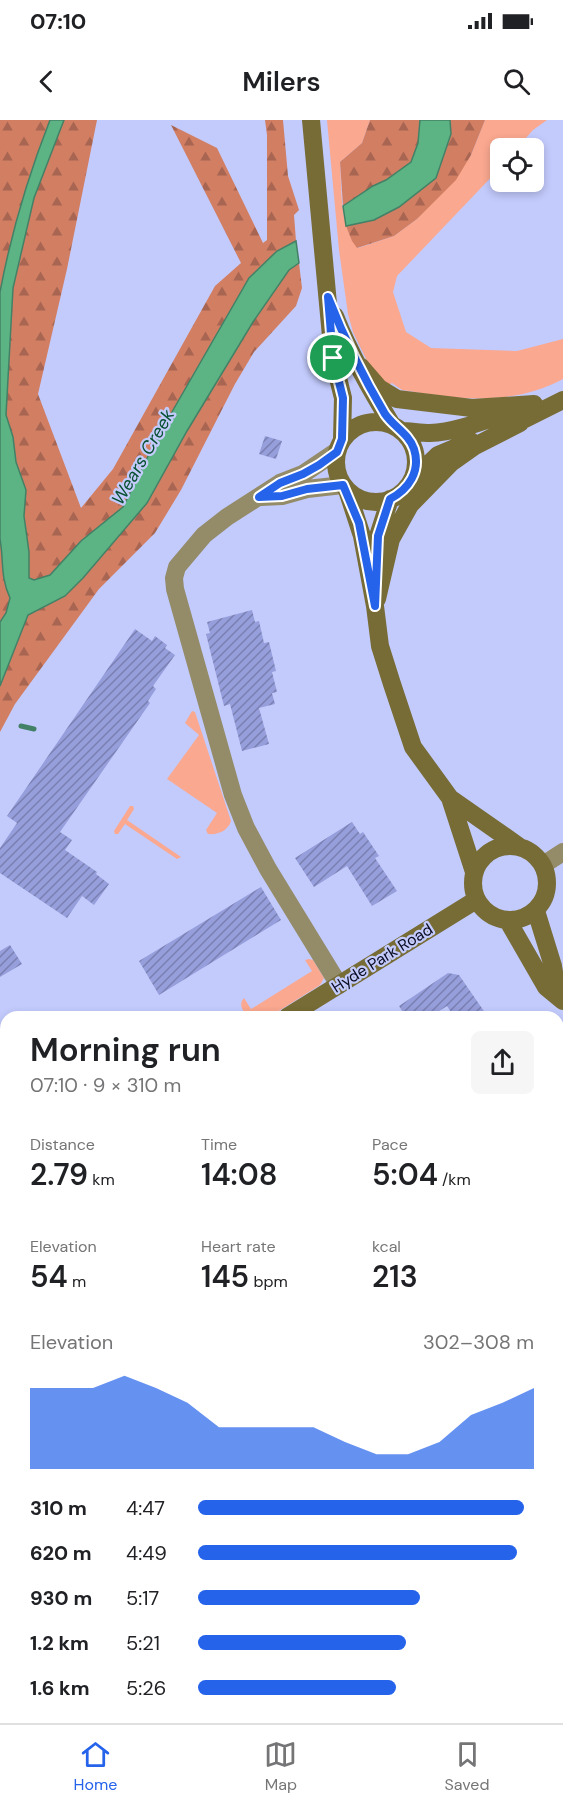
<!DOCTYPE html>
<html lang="en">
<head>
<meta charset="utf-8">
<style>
  body { margin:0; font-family:"DM Sans",sans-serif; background:#f6f6f6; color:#202124; height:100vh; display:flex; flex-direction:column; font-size:22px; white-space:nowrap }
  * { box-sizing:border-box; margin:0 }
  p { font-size:20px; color:#757577 }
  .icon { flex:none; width:33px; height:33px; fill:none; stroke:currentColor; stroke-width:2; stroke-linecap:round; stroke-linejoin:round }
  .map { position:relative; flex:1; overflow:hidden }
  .sheet { position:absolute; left:0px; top:891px; width:564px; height:712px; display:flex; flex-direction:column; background:#fff; border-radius:18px 18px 0 0; box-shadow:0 3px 9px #0003 }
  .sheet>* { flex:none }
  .controls { position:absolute; left:490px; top:18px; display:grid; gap:12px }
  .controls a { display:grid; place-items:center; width:54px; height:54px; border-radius:9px; background:#fff; box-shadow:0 3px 9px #0003; font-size:30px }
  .pin { position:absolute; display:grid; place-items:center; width:51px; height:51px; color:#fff; margin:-26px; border:3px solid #fff; border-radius:50%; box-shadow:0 2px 6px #0007 }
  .round { display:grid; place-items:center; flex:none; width:63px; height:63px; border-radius:9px; background:#f6f6f6 }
  .summary { display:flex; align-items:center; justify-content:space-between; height:102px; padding:0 30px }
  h1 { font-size:33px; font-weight:600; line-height:45px }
  .figures { display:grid; grid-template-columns:repeat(3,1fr); gap:9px; height:102px; padding:6px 30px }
  .figures div { display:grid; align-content:center }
  .figures b { font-size:30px; font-weight:600 }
  .figures small { font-size:16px; font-weight:400 }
  .figures p { font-size:16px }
  .chart { height:168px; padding:12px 30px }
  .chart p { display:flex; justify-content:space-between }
  .chart svg { width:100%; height:108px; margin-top:6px; fill:#2563eb; opacity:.7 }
  ul { padding:0 30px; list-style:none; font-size:20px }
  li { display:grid; grid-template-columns:96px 72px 1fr; align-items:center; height:45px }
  li i { height:15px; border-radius:8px; background:#2563eb }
  .status { display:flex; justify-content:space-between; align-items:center; height:42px; padding:0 30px; background:#fff; direction:ltr }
  .status svg { height:16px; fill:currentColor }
  header { display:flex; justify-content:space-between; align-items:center; height:78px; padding:0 30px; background:#fff; font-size:27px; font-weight:600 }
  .tabs { display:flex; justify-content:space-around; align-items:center; height:84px; border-top:2px solid #e0e0e0; background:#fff; font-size:16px; color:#757577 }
  .tabs a { display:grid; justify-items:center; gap:3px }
  .tabs .on { color:#2563eb }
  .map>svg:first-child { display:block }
</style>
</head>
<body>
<div class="status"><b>07:10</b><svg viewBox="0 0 49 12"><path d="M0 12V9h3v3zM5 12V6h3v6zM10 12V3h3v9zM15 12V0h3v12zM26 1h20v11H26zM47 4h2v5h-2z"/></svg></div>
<header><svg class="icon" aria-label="back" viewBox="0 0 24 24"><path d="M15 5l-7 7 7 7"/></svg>Milers<svg class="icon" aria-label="search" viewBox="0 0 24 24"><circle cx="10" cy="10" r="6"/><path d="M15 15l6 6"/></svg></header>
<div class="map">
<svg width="563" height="1603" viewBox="0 0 563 1603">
  <defs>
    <pattern id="forest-firs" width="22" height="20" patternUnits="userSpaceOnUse" patternTransform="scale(1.5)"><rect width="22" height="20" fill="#d17e63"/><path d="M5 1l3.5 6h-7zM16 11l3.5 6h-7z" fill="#a86551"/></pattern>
    <pattern id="building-hatch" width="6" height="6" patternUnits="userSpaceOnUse" patternTransform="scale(1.5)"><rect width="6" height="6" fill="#969edb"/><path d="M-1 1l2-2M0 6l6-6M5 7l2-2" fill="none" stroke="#797fb1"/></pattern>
  </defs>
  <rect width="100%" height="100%" fill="#c3cbfd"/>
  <path fill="#faa88f" d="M327 0H370L362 23 340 42C342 71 339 104 358 128L394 116 417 99 471 35 485 0H547L533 10 517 28H501V47L397 156 393 172 406 212 431 228 517 231 563 219V259C510 287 458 279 402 270L392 263 388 265 372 251 353 212 348 194 339 130Z
    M192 591 195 592 231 701C228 711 218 715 208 714L206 710 217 693 167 659 199 615 185 603Z
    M130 686H133L134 689 127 700 181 737 177 739 125 704 118 714H115L114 711Z
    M309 839 313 840 324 858 320 865 269 897H247C243 890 238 885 244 878L251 889 312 851 305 840Z
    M6 1091V1154L0 1144V1095Z
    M486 1598H558L561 1603H479Z"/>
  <path fill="url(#forest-firs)" d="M0 0H97L67 149 38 274 81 388 113 349 215 166 241 143 171 5 217 28 263 123 267 120V15L265 0H283L288 56 299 90 294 95 296 121 277 131 249 158 157 318 123 387 81 421 50 455 34 460 29 458V451L8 472 10 478 6 493 0 502Z
    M370 0H420L418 23 411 42 386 60 373 66 343 86 340 42 362 23Z
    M450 0H485L471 35 456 60 417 99 394 116 357 128 352 121 346 106 374 100 451 14Z
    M299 143 302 168 296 186 254 232 235 264 181 370 155 413 99 469 15 584 0 612V566L28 495 65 476 83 458 147 383 187 311 253 202 289 150Z
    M563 1081V1121L558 1124V1083Z
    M267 1598H317L329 1603H259Z"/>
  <path fill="#5cb484" stroke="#438166" stroke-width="1.5" d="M50 0H64L34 78 13 168 6 295 13 317 16 342 26 370 24 396 29 432V458L34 460 50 455 81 421 123 387 157 318 249 158 277 131 296 121 299 143 289 150 253 202 187 311 147 383 83 458 65 476 28 495 0 566V502L6 493 10 478C0 456 4 442 0 419V172C11 114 28 56 50 0Z
    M420 0H450L451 14 436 58 399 87 374 100 346 106 343 86 373 66 386 60 411 42 418 23Z"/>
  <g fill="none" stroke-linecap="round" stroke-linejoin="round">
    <path stroke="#438166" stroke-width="5" d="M21 606 34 609"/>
  </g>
  <path fill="url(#building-hatch)" d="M265 316 282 321 276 339 259 334Z
    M252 490 255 502 259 501 264 523 269 522 276 551 272 552 277 572 272 573 275 584 259 588 269 624 242 631 230 584 224 586 206 514 210 513 207 502Z
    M135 509 152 521 155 516 167 525 165 528 175 535 153 566 156 569 148 581 150 583 60 712 72 720 65 730 97 752 96 754 109 764 94 785 82 776 67 798 0 753V728L17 703 7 696Z
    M352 702 360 714 363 712 379 736 375 738 397 771 372 786 347 746 314 767 295 738Z
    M261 767 281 800 159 875 139 841Z
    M10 825 22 844 0 857V831Z
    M448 853 459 855 488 897H454L447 886 430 897H406L399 886Z"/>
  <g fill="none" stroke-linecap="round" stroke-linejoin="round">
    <path stroke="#948c69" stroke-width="18" d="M337 331 303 354 280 363 227 397 204 415 177 447 174 458 175 469 233 675 246 708 268 749 339 865
      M261 377 282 376 307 369 343 365
      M543 745 563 732"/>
    <path stroke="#776c35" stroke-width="18" d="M311 0 333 238 343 278 342 319
      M335 196C350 234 371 270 392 305
      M360 246 379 268 397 279 472 288 534 284
      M336 342a40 40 0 1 1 80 0a40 40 0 1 1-80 0Z
      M509 307 563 280
      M401 311C410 311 420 313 430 313 456 312 483 301 507 293
      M412 360 438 335 471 321
      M347 370 362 416 375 486 380 526 392 564 413 627 450 678 474 752
      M377 445 378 416 390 379
      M377 479 391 419 410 385 451 343 475 326 520 303
      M450 678 520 727
      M473 763a37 37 0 1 1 74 0a37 37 0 1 1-74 0Z
      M536 791 553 846 558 876
      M508 801 546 867 563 881
      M287 897 476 780
      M0 1076 6 1073"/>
  </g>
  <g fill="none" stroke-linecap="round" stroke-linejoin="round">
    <g stroke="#fff" stroke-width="12">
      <path id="route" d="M328 177C344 218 363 257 385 294 394 307 409 314 414 329 421 351 409 369 390 379L378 416 375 486 359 403 343 365 307 369 282 376 259 377 280 363 303 354 319 345 337 332 342 319 343 278 333 238Z"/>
    </g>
    <use href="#route" stroke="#2563eb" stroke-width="8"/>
  </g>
  <g text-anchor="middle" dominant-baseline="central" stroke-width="4.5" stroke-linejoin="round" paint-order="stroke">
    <g font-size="16" fill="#0a0b21" stroke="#c3cbfd">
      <text transform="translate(382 838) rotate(-32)">Hyde Park Road</text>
    </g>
    <g font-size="18" font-style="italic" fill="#085031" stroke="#c3cbfd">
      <text transform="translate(143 337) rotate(-60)">Wears Creek</text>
    </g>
  </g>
</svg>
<div class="controls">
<a><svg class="icon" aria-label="locate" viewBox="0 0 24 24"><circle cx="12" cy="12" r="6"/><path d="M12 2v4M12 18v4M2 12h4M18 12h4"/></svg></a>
</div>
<div class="pin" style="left:333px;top:238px;background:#1e9e55"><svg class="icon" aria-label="arrive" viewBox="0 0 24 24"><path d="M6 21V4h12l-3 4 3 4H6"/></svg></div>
<section class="sheet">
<div class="summary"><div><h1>Morning run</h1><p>07:10 · 9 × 310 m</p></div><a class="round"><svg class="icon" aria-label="share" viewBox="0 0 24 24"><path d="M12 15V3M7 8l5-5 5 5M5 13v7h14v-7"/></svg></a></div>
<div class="figures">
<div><p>Distance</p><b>2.79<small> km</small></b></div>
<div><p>Time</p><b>14:08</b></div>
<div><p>Pace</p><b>5:04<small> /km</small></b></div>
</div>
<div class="figures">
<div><p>Elevation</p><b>54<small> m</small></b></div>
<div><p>Heart rate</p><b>145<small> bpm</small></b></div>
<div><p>kcal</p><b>213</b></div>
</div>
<div class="chart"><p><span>Elevation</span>302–308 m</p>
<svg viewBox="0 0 160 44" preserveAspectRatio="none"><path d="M0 44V11L10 11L20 11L30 6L40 11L50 17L60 27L70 27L80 27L90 27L100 33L110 38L120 38L130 33L140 22L150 17L160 11V44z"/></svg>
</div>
<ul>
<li><b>310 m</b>4:47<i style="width:97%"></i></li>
<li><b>620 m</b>4:49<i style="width:95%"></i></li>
<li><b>930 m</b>5:17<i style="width:66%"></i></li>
<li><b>1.2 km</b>5:21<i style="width:62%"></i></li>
<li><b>1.6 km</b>5:26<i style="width:59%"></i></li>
</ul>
</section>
</div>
<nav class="tabs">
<a class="on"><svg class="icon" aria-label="home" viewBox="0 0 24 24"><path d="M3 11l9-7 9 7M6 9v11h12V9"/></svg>Home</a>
<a><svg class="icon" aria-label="map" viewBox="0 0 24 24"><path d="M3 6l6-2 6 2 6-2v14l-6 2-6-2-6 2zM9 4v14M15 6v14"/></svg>Map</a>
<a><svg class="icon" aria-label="saved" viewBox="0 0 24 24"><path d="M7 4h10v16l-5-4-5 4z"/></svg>Saved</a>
</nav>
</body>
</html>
